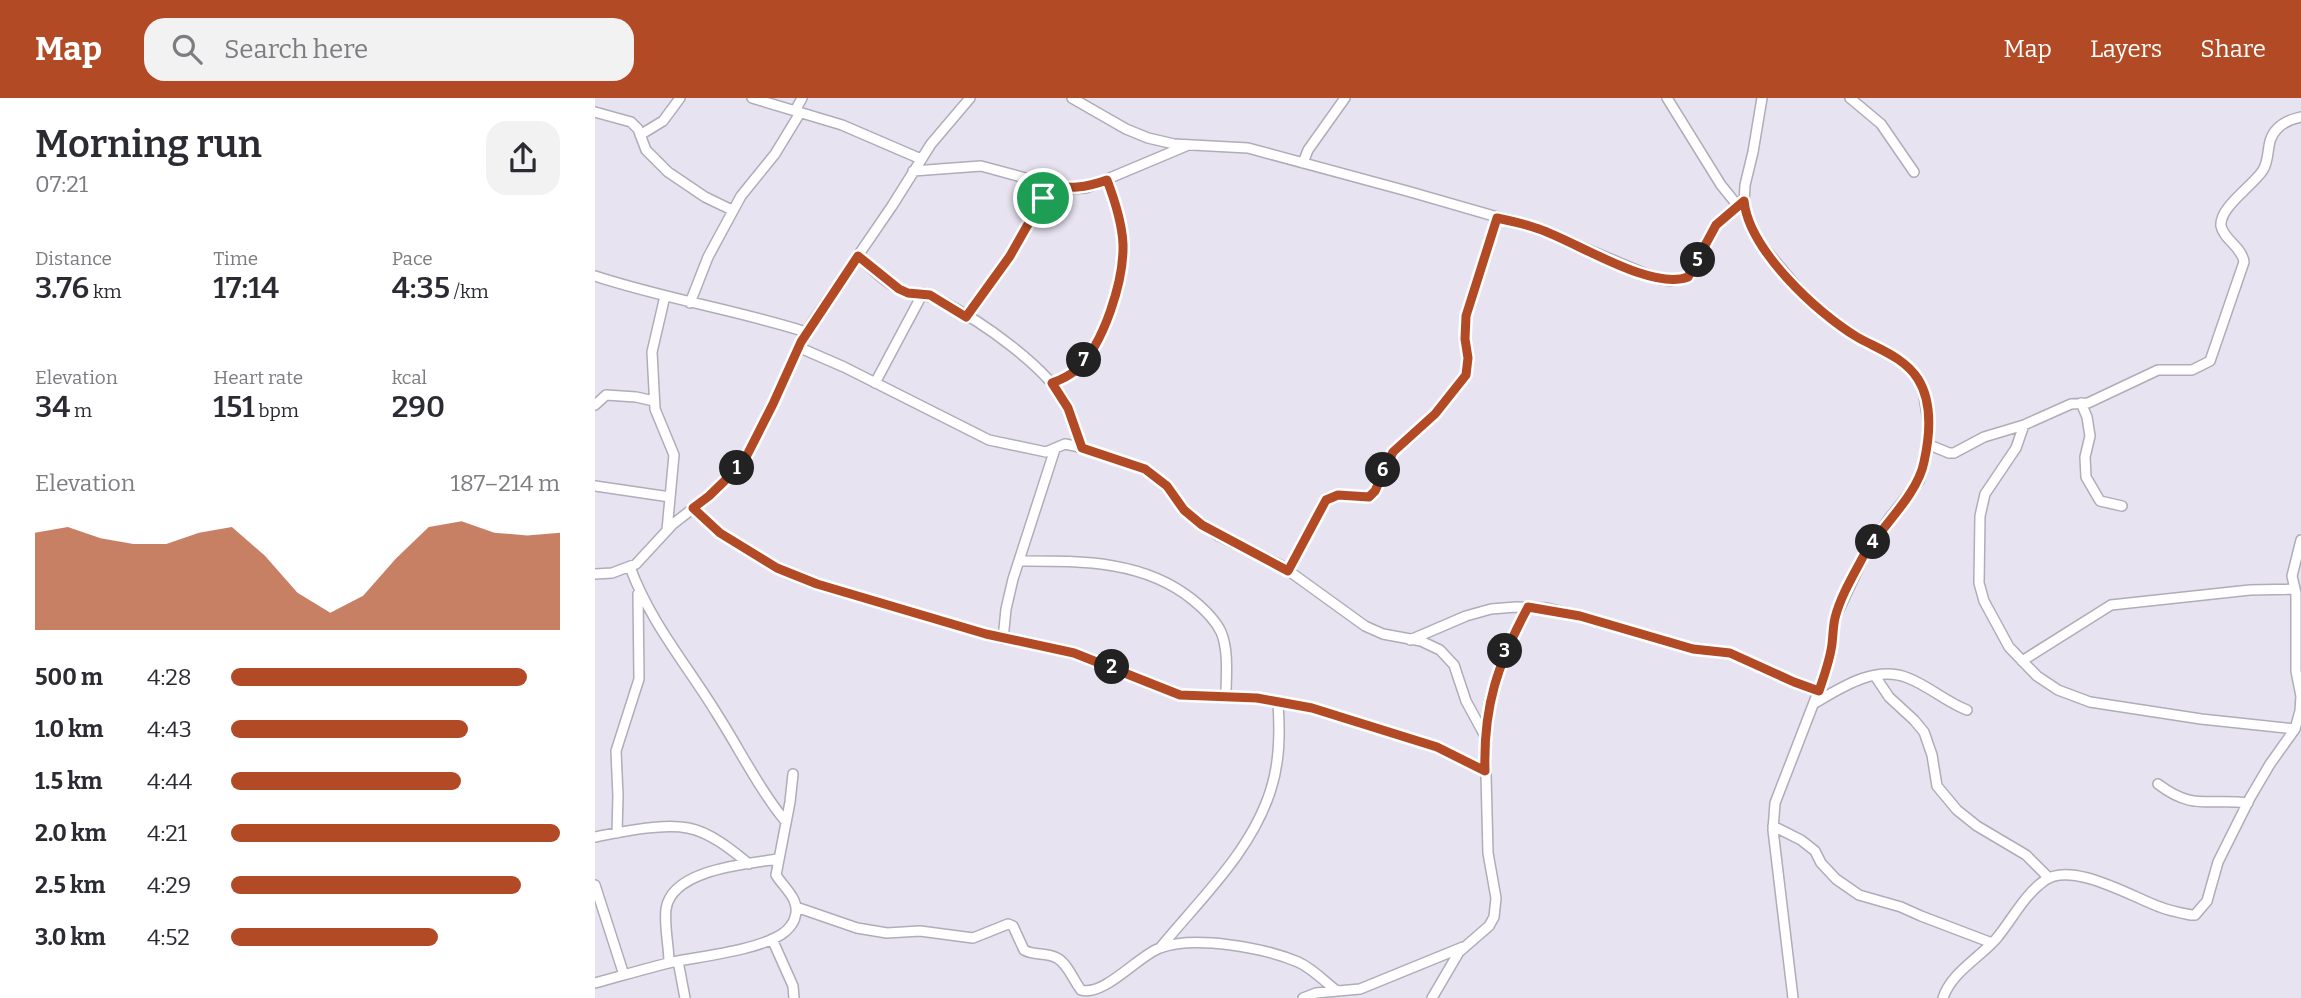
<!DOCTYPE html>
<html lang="en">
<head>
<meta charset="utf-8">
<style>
  body { margin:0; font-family:Bitter,serif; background:#f2f2f3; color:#2b2b33; height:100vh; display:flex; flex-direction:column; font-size:26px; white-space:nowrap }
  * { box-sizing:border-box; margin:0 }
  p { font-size:23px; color:#7c7c81 }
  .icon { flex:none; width:38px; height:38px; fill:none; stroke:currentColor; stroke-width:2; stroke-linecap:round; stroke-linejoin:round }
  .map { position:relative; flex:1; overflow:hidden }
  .details { display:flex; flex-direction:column; background:#fff; width:595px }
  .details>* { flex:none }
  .pin { position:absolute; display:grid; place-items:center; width:60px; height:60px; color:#fff; margin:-30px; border:4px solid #fff; border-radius:50%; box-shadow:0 2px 7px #0007 }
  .km { position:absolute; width:35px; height:35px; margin:-18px; border-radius:50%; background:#222; color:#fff; font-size:19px; line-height:35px; text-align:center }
  .round { display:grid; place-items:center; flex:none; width:74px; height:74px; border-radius:21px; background:#f2f2f3 }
  .headline { display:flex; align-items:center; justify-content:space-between; height:119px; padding:0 35px }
  h1 { font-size:38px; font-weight:600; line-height:52px }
  .figures { display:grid; grid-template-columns:repeat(3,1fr); gap:10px; height:119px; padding:7px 35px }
  .figures div { display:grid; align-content:center }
  .figures b { font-size:30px; font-weight:600 }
  .figures small { font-size:19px; font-weight:400 }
  .figures p { font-size:19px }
  .chart { height:196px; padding:14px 35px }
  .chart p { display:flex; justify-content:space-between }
  .chart svg { width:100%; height:126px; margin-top:7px; fill:#b24b25; opacity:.7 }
  ul { padding:0 35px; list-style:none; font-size:23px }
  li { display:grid; grid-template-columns:112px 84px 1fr; align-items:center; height:52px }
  li i { height:18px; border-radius:9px; background:#b24b25 }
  header { display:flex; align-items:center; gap:42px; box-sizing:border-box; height:98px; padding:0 35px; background:#b24b25; color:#fff }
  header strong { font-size:33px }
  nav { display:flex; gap:38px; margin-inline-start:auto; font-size:24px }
  .search { width:490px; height:63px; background:#f2f2f3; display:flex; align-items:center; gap:18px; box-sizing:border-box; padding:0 24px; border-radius:21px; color:#7c7c81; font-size:26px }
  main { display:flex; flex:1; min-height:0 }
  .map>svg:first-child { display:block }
</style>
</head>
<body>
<header>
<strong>Map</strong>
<div class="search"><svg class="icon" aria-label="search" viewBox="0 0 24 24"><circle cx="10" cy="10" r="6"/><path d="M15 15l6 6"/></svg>Search here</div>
<nav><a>Map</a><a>Layers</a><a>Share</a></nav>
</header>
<main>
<section class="details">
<div class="headline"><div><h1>Morning run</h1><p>07:21</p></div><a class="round"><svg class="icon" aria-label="share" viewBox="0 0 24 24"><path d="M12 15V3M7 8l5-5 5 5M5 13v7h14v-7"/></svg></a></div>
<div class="figures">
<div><p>Distance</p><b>3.76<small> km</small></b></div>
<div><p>Time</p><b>17:14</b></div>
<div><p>Pace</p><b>4:35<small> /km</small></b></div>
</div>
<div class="figures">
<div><p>Elevation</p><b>34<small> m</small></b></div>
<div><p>Heart rate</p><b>151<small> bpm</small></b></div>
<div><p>kcal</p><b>290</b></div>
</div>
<div class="chart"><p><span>Elevation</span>187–214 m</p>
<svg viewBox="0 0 160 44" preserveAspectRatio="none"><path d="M0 44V10L10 8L20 12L30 14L40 14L50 10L60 8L70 18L80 31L90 38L100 32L110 19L120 8L130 6L140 10L150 11L160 10V44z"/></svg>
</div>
<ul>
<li><b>500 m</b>4:28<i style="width:90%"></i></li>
<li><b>1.0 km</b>4:43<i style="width:72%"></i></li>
<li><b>1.5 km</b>4:44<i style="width:70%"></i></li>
<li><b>2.0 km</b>4:21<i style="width:100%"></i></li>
<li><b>2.5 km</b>4:29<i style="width:88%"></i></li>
<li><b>3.0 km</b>4:52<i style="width:63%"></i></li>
</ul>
</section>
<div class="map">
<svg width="1706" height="900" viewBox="0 0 1706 900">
  <rect width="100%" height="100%" fill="#e7e3f0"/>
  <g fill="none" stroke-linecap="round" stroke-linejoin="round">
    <g stroke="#b0acb8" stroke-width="12">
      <path id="minor" d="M157 0 247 27 326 61
        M477 0 531 31 553 40 579 46 653 50 812 93 944 131 1063 181 1076 183 1093 179 1121 127 1149 103
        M1072 0 1126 87 1143 108
        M1167 0 1158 54 1150 87 1149 106 1153 122 1164 144 1213 202 1243 227 1306 263 1322 279 1328 292 1334 329 1329 366 1324 383 1293 422 1269 458 1240 520 1237 548 1228 581 1180 705 1178 732 1198 900
        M1255 0 1286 26 1319 74
        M200 13 207 0
        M0 14 36 24 43 31 51 52 73 74 110 99 137 112
        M45 37 68 23 85 0
        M708 65 713 52 750 0
        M318 73 386 68 471 91 491 90 591 48
        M263 158C277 171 292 187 310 194 323 198 331 195 346 203 385 222 454 270 473 309 479 322 481 337 487 350
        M0 178C70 201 142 212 211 234
        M70 198 57 254 60 311 79 357 72 432
        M95 205 113 159 146 98 180 56 205 15
        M371 219 415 158 448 100 452 87
        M203 249 249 269 394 342 451 354 470 346 480 348 550 371 572 388 589 412 622 437 687 468 770 528 788 536 826 543 845 552 859 567 871 603 890 638 893 755 901 800 899 819 894 828 864 854 837 900
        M280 285 328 195
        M457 285C465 282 474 278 481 272 509 247 529 182 528 146 527 124 520 103 512 82
        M1486 305 1492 319 1495 338 1490 359 1491 379 1505 403 1527 408
        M0 307 11 297 41 299 59 303
        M1429 327 1421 350 1390 396 1385 418 1384 485 1389 503 1414 549 1442 578 1463 592 1495 604 1606 621 1700 631
        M1332 346 1354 355H1359L1389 339 1429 327 1476 306 1493 305 1563 272H1597L1615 263 1649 164C1647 149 1629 142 1626 128 1624 109 1659 87 1668 72 1676 59 1670 43 1682 31 1688 24 1697 21 1706 19
        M0 388 75 399
        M98 410 125 435 182 470 222 487 391 536 479 555 585 597 662 600 717 610 842 649 890 673
        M425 463C486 463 549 462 598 502 609 511 620 521 626 534 634 553 631 578 631 598
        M35 469C55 524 92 567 122 616 145 652 164 691 191 724
        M693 473 731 402 743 397 774 399 780 393 798 354 840 316 871 277 873 260 870 241 871 218 902 120
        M0 476 17 475 41 466 78 426 114 398 148 364 178 306 206 244 219 222 297 108 336 46 375 0
        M408 541 411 511 418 481 460 351
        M815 542 871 518 896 511 921 509 952 510 985 518 1098 551 1135 555 1199 584 1224 593
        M1427 563 1516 507 1655 492 1700 491
        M1280 578 1294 599 1319 622 1329 634 1337 657 1342 688 1362 712 1382 728 1431 757 1453 779
        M1220 605C1247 589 1280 567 1313 580 1334 588 1351 604 1372 612
        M890 636C896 587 910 553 933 509
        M1563 686C1598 713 1614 700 1653 705
        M1178 728 1206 742 1220 753 1226 765 1241 781 1264 797 1306 809 1326 818 1397 845
        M22 735 23 698 21 653 44 581 43 496
        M0 739C26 734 66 725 93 730 115 734 137 752 154 766
        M0 787 29 877
        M201 809 262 830 292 835 325 833 378 840 413 826 418 828 429 852C439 858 451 854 462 860 473 866 478 882 486 892 509 899 544 857 565 850 600 837 670 850 703 864 717 870 730 884 742 893
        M177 841 198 888 199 900
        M565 850C605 801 657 753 676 691 685 663 685 634 683 605
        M83 863 90 900
        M74 865C74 847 69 829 71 811 77 771 152 766 183 761
        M0 885C26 878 52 870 78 864 108 858 163 852 187 836 192 833 199 825 200 819 206 802 189 790 181 777L195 704 198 676
        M708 900 721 895 765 891 868 849
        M1348 900C1356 875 1384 860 1401 841 1417 822 1429 797 1449 783 1476 762 1537 799 1565 809 1575 813 1586 815 1596 817H1600L1612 803 1623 764 1655 700 1675 666 1700 631 1705 613 1706 598 1701 573V495L1697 478 1706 442"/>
    </g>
    <use href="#minor" stroke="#fff" stroke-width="9"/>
  </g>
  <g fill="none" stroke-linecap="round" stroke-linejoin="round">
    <g stroke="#fff" stroke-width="14">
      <path id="route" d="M512 82C520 103 527 124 528 146 529 182 509 247 481 272 474 278 465 282 457 285L473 310 487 350 550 371 572 388 589 412 607 427 693 473 731 402 743 397 774 399 780 393 798 354 840 316 871 277 873 260 870 241 871 218 902 120C916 123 931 126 944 131 982 144 1056 193 1093 179L1121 127 1149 103C1154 152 1222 215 1262 239 1283 251 1309 259 1323 281 1338 305 1335 337 1329 364 1323 396 1287 428 1269 457 1259 476 1245 499 1240 520 1238 528 1238 538 1237 546 1235 562 1229 578 1224 593L1199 584 1135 555 1098 551 985 518 933 509C903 565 888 608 890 673L842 649 717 610 662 600 585 597 479 555 391 536 222 486 182 470 125 435 98 410 114 398 148 365 178 306 206 244 263 158 304 191 313 195 335 197 371 219 415 158 448 100 452 87C475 91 490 90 512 82Z"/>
    </g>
    <use href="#route" stroke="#b24b25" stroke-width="9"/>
  </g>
</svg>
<div class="pin" style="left:448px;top:100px;background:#1e9e55"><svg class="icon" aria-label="arrive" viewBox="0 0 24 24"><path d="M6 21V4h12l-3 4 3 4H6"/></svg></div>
<b class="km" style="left:142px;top:370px">1</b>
<b class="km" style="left:517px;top:569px">2</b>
<b class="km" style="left:910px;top:553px">3</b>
<b class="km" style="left:1278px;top:444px">4</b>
<b class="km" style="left:1103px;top:162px">5</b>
<b class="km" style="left:788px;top:372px">6</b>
<b class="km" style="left:489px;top:262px">7</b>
</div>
</main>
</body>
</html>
